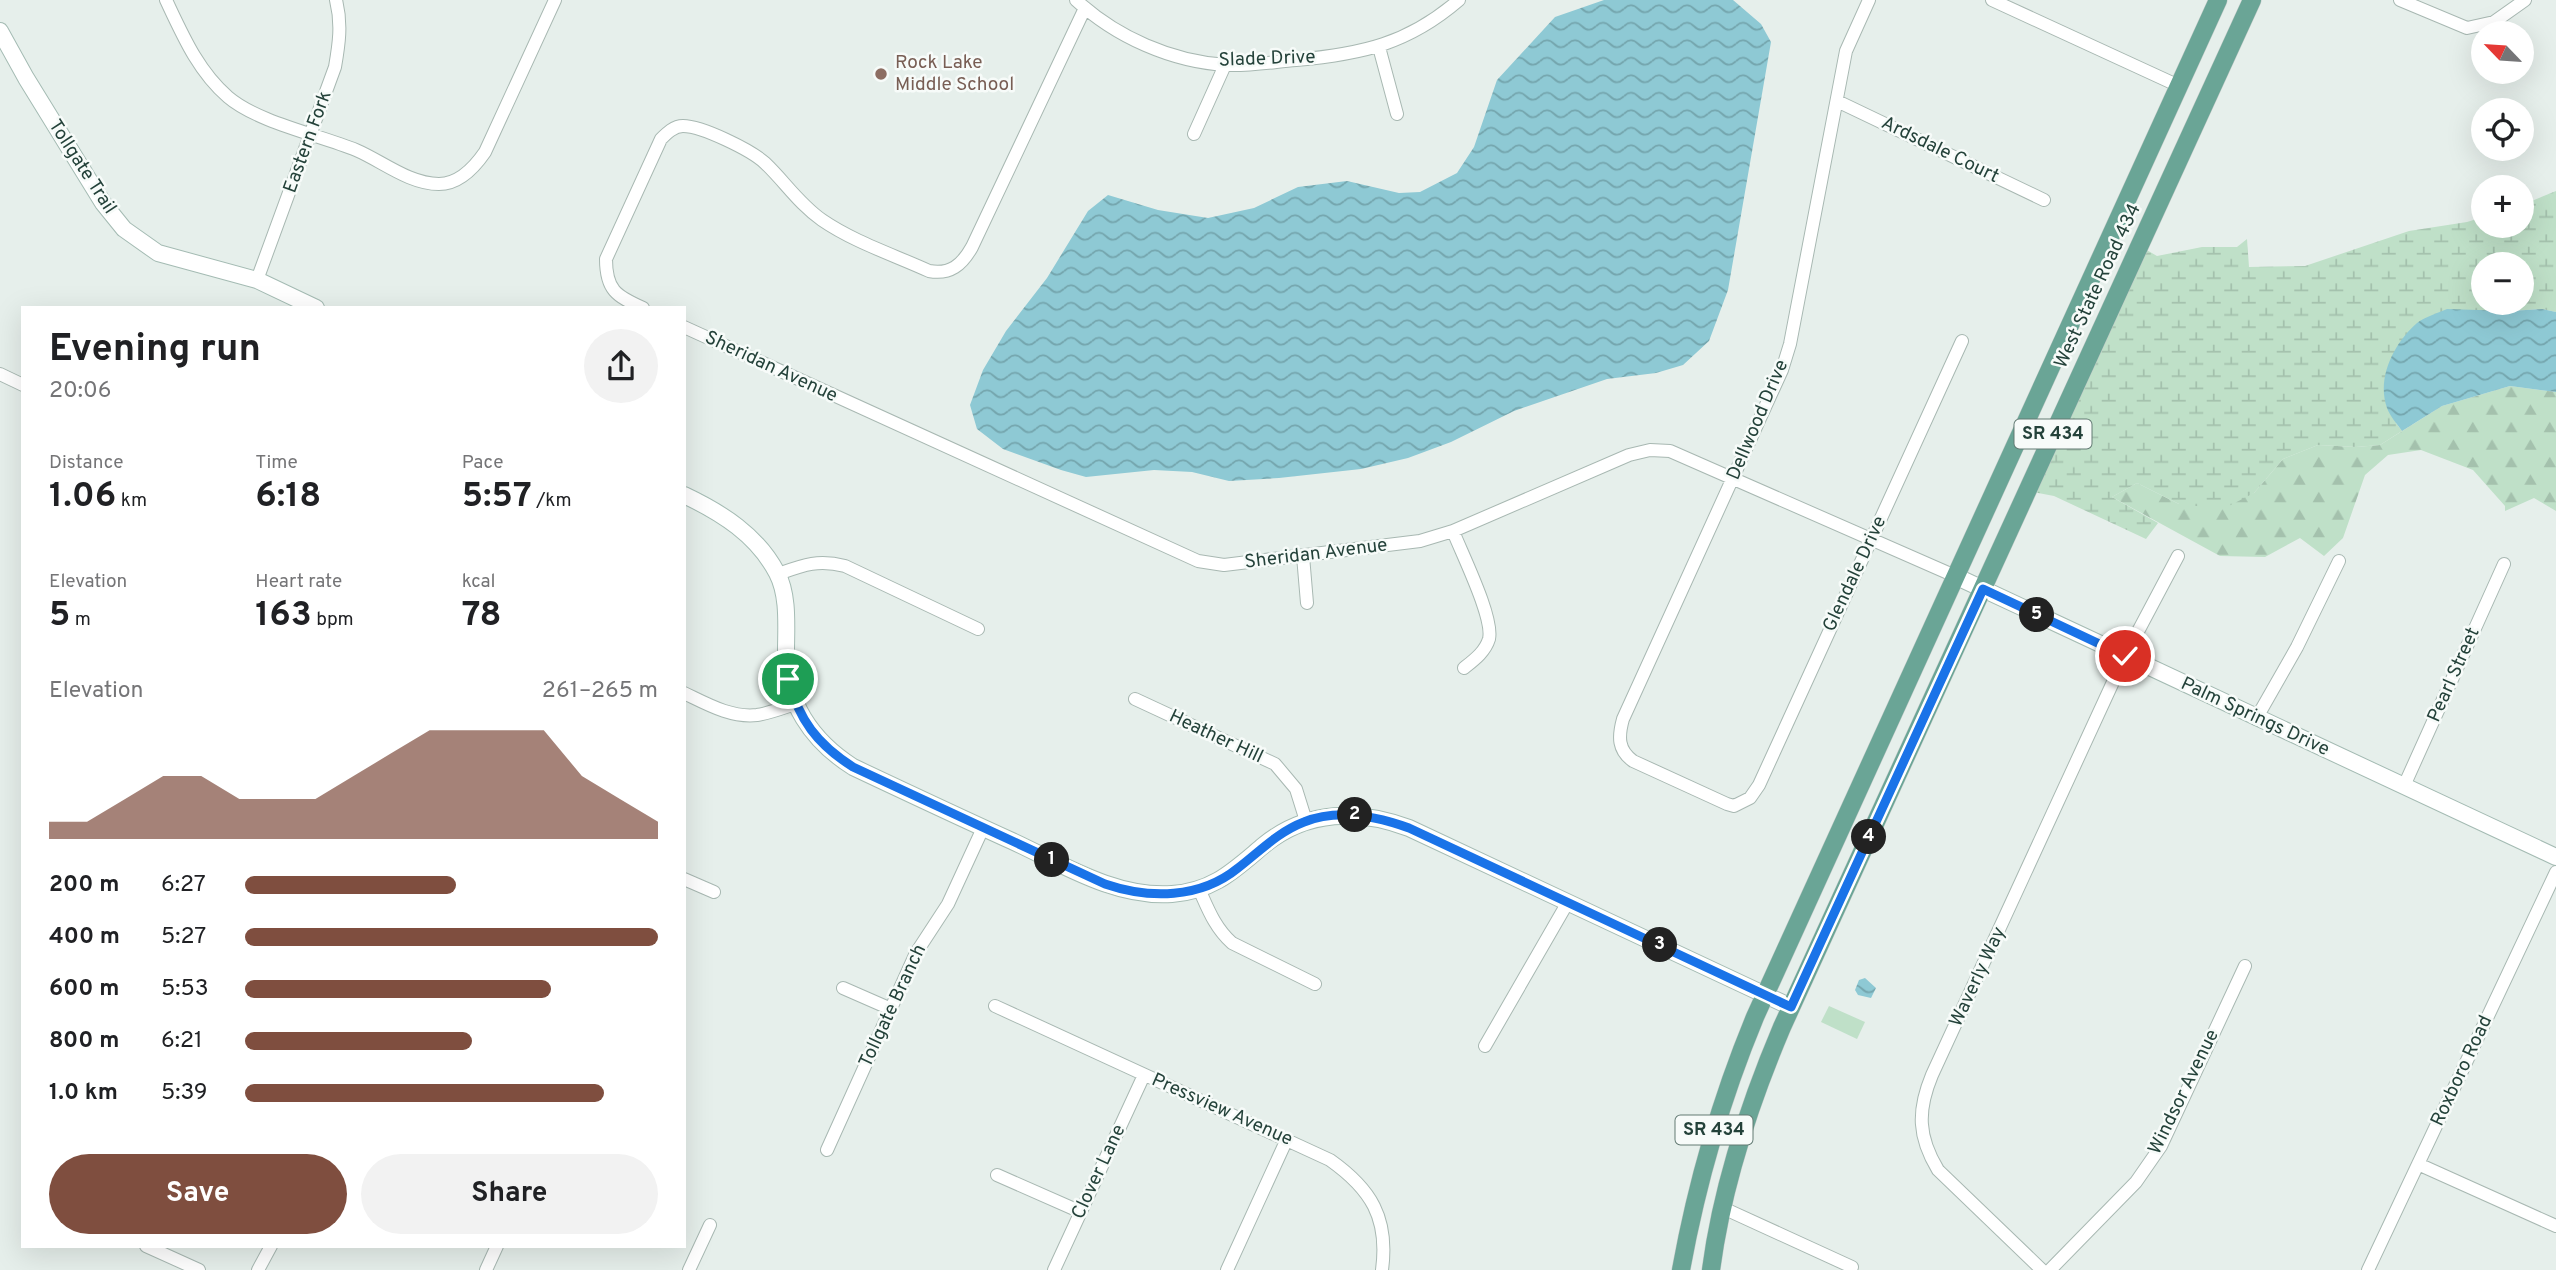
<!DOCTYPE html>
<html lang="en">
<head>
<meta charset="utf-8">
<style>
  body { margin:0; font-family:Overpass,sans-serif; background:#f2f2f2; color:#202124; height:100vh; display:flex; flex-direction:column; font-size:26px; white-space:nowrap }
  * { box-sizing:border-box; margin:0 }
  p { font-size:23px; color:#757577 }
  .icon { flex:none; width:38px; height:38px; fill:none; stroke:currentColor; stroke-width:2; stroke-linecap:round; stroke-linejoin:round }
  .map { position:relative; flex:1; overflow:hidden }
  .panel { position:absolute; left:21px; top:306px; width:665px; height:942px; display:flex; flex-direction:column; background:#fff; border-radius:0px; box-shadow:0 7px 28px #0002 }
  .panel>* { flex:none }
  .needle { width:46px; rotate:295deg }
  .buttons { position:absolute; left:2471px; top:21px; display:grid; gap:14px }
  .buttons a { display:grid; place-items:center; width:63px; height:63px; border-radius:50%; background:#fff; box-shadow:0 7px 28px #0002; font-size:35px }
  .pin { position:absolute; display:grid; place-items:center; width:60px; height:60px; color:#fff; margin:-30px; border:4px solid #fff; border-radius:50%; box-shadow:0 2px 7px #0007 }
  .km { position:absolute; width:35px; height:35px; margin:-18px; border-radius:50%; background:#222; color:#fff; font-size:19px; line-height:35px; text-align:center }
  .round { display:grid; place-items:center; flex:none; width:74px; height:74px; border-radius:37px; background:#f2f2f2 }
  .overview { display:flex; align-items:center; justify-content:space-between; height:119px; padding:0 28px }
  h1 { font-size:38px; font-weight:700; line-height:52px }
  .figures { display:grid; grid-template-columns:repeat(3,1fr); gap:10px; height:119px; padding:7px 28px }
  .figures div { display:grid; align-content:center }
  .figures b { font-size:35px; font-weight:700 }
  .figures small { font-size:19px; font-weight:400 }
  .figures p { font-size:19px }
  .chart { height:196px; padding:14px 28px }
  .chart p { display:flex; justify-content:space-between }
  .chart svg { width:100%; height:126px; margin-top:7px; fill:#7f4e3f; opacity:.7 }
  .primary-button { display:flex; gap:14px; margin-top:auto; padding:14px 28px }
  .primary-button a { flex:1; height:80px; border-radius:42px; background:#7f4e3f; color:#fff; font-size:28px; font-weight:700; line-height:80px; text-align:center }
  .primary-button a+a { background:#f2f2f2; color:#202124 }
  ul { padding:0 28px; list-style:none; font-size:23px }
  li { display:grid; grid-template-columns:112px 84px 1fr; align-items:center; height:52px }
  li i { height:18px; border-radius:9px; background:#7f4e3f }
  .map>svg:first-child { display:block }
</style>
</head>
<body>
<div class="map">
<svg width="2556" height="1270" viewBox="0 0 2556 1270">
  <defs>
    <pattern id="forest-firs" width="22" height="20" patternUnits="userSpaceOnUse" patternTransform="scale(1.75)"><rect width="22" height="20" fill="#bfe0c8"/><path d="M5 1l3.5 6h-7zM16 11l3.5 6h-7z" fill="#a4c1ad"/></pattern>
    <pattern id="wetland-marsh" width="20" height="14" patternUnits="userSpaceOnUse" patternTransform="scale(1.75)"><rect width="20" height="14" fill="#bfe0c8"/><path d="M1 5h8M5 5V1M11 12h8M15 12V8" fill="none" stroke="#a4c1ad"/></pattern>
    <pattern id="water-waves" width="16" height="10" patternUnits="userSpaceOnUse" patternTransform="scale(1.75)"><rect width="16" height="10" fill="#8ec9d4"/><path d="M0 5q4-4 8 0t8 0" fill="none" stroke="#74a5ad"/></pattern>
  </defs>
  <rect width="100%" height="100%" fill="#e6efeb"/>
  <path fill="#bfe0c8" d="M1829 1006 1865 1022 1857 1039 1821 1022Z"/>
  <path fill="url(#forest-firs)" d="M2510 386 2556 392V511L2534 498 2505 511V506L2473 470 2421 450 2388 455 2365 475 2343 538 2324 556 2300 538 2265 557 2220 556 2112 497 2137 483 2179 504 2254 493 2283 459 2318 445 2356 447 2380 445 2442 406Z"/>
  <path fill="url(#wetland-marsh)" fill-rule="evenodd" d="M2556 191V312L2542 309 2510 311 2396 423 2402 431 2380 445 2356 447 2318 445 2283 459 2254 493 2223 509 2179 504 2137 483 2112 497 2158 523 2146 539 2054 496 2033 492 2145 249 2157 256 2202 247H2237L2247 239 2249 267 2305 266 2409 231 2467 222 2483 217V226H2522V205ZM2483 264H2522V303H2483Z"/>
  <path fill="url(#water-waves)" d="M1604 0H1733L1761 24 1771 42 1728 290 1709 341 1683 365 1656 373 1607 379 1514 411 1451 442 1408 458 1361 469 1279 478 1229 481 1192 472 1154 470 1086 477 1061 470 1003 449 977 429 970 405 983 370 1006 331 1047 278 1088 211 1108 195 1158 210 1208 218 1254 208 1298 187 1347 181 1399 193 1420 192 1457 173 1474 147 1497 80 1555 17Z
    M2447 309 2510 311 2542 309 2556 312V392L2510 386 2442 406 2402 431C2397 424 2390 416 2387 408 2376 377 2395 342 2417 323 2425 317 2438 313 2447 309Z
    M1865 978 1876 988 1871 998 1858 995 1855 990 1859 980Z"/>
  <g fill="none" stroke-linecap="round" stroke-linejoin="round">
    <g stroke="#a8b8b2" stroke-width="14">
      <path id="street" d="M166 0C183 36 198 71 228 97 257 122 319 135 356 150 382 161 409 184 439 184 459 184 474 168 485 152L555 0
        M1076 0C1116 37 1172 62 1227 65 1250 66 1273 62 1296 60 1362 54 1408 44 1459 0
        M1869 0 1846 51 1790 344 1782 370 1623 719C1618 737 1618 750 1633 761L1727 804 1734 806 1750 798 1759 785 1962 341
        M1992 0 2179 86
        M2400 0 2467 28 2494 22 2525 0
        M1379 47 1397 114
        M1837 101 2044 200
        M1194 134 1225 65
        M257 280 335 67C339 44 342 24 336 0
        M643 308C616 296 606 290 606 259L661 139C667 133 674 126 683 126 702 126 751 150 765 163 785 182 799 204 822 220 854 242 894 255 929 271 950 275 962 265 972 247L1085 8
        M684 327 1198 561 1224 565 1420 541 1453 531 1629 455 1650 450 1670 451 1955 576
        M0 374 23 385
        M1453 531C1462 554 1494 618 1489 639 1485 652 1474 660 1464 668
        M1303 556 1307 603
        M778 574C803 565 818 559 845 566L978 629
        M684 693C707 704 731 718 757 715 770 713 783 708 795 704
        M1135 699 1275 764 1296 789 1306 821
        M2256 719 2297 647 2339 561
        M2404 786 2504 564
        M684 879 714 892
        M1199 889C1208 909 1215 928 1232 943L1315 984
        M843 988 891 1009
        M995 1006 1330 1160C1371 1189 1389 1218 1382 1270
        M1485 1046 1568 902
        M827 1150 916 953 948 904 983 828
        M2418 1164 2556 1226
        M997 1175 1081 1212
        M1723 1208 1852 1267 1850 1270
        M146 1246 199 1270
        M258 1270 271 1246
        M486 1270 497 1246
        M689 1270 710 1225
        M1054 1270 1144 1075
        M1227 1270 1287 1139
        M2042 1270 1938 1170C1918 1137 1917 1111 1932 1075L2125 656 2178 556
        M2050 1270 2136 1182 2161 1146 2245 966
        M2368 1270 2556 872"/>
    </g>
    <g stroke="#a4bbb3" stroke-width="18">
      <path id="secondary" d="M0 31 26 78 103 203 124 229 158 253 257 280 316 308
        M684 495C722 513 757 535 777 573 789 596 786 627 786 652 785 702 812 741 853 767 906 792 959 817 1012 841 1062 864 1115 898 1172 894 1214 891 1234 870 1264 845 1307 810 1359 809 1409 828L1791 1007
        M1955 576 2556 857"/>
    </g>
    <g stroke="#c2cac8" stroke-width="19">
      <path id="primary" d="M1681 1270C1697 1182 1721 1099 1755 1017L2218 0
        M1711 1270C1722 1186 1749 1105 1782 1027L2252 0"/>
    </g>
    <use href="#street" stroke="#fff" stroke-width="12"/>
    <use href="#secondary" stroke="#fff" stroke-width="16"/>
    <use href="#primary" stroke="#6aa596" stroke-width="18"/>
  </g>
  <g fill="none" stroke-linecap="round" stroke-linejoin="round">
    <g stroke="#fff" stroke-width="14">
      <path id="route" d="M788 679C799 720 817 744 853 767L1105 884C1149 899 1200 899 1238 868 1260 851 1278 832 1304 822 1338 808 1376 816 1409 828L1791 1007 1983 589 2125 656"/>
    </g>
    <use href="#route" stroke="#1a73e8" stroke-width="9"/>
  </g>
  <circle fill="#8d6e63" stroke="#f7fbf9" stroke-width="2.5" cx="881" cy="74" r="7"/>
  <g text-anchor="middle" dominant-baseline="central" stroke-width="5" stroke-linejoin="round" paint-order="stroke">
    <g fill="#f7fbf9" stroke="#637a73" stroke-width="2">
      <rect x="2014.5" y="419.5" width="77" height="29" rx="5"/>
      <rect x="1675.5" y="1115.5" width="77" height="29" rx="5"/>
    </g>
    <g font-size="18" font-weight="bold" fill="#24423a">
      <text x="2053" y="434">SR 434</text>
      <text x="1714" y="1130">SR 434</text>
    </g>
    <g font-size="19" fill="#24423a" stroke="#f7fbf9">
      <text transform="translate(1267 59) rotate(-2)">Slade Drive</text>
      <text transform="translate(308 142) rotate(-70)">Eastern Fork</text>
      <text transform="translate(1940 150) rotate(26)">Ardsdale Court</text>
      <text transform="translate(82 167) rotate(57)">Tollgate Trail</text>
      <text transform="translate(2098 286) rotate(-65)">West State Road 434</text>
      <text transform="translate(771 367) rotate(25)">Sheridan Avenue</text>
      <text transform="translate(1758 420) rotate(-67)">Dellwood Drive</text>
      <text transform="translate(1316 554) rotate(-7)">Sheridan Avenue</text>
      <text transform="translate(1855 574) rotate(-65)">Glendale Drive</text>
      <text transform="translate(2454 675) rotate(-66)">Pearl Street</text>
      <text transform="translate(2255 717) rotate(25)">Palm Springs Drive</text>
      <text transform="translate(1216 737) rotate(25)">Heather Hill</text>
      <text transform="translate(1978 977) rotate(-65)">Waverly Way</text>
      <text transform="translate(893 1006) rotate(-65)">Tollgate Branch</text>
      <text transform="translate(2462 1071) rotate(-65)">Roxboro Road</text>
      <text transform="translate(2184 1092) rotate(-64)">Windsor Avenue</text>
      <text transform="translate(1222 1110) rotate(24)">Pressview Avenue</text>
      <text transform="translate(1099 1172) rotate(-65)">Clover Lane</text>
    </g>
    <g font-size="19" fill="#785e54" stroke="#f7fbf9" text-anchor="start">
      <text x="895" y="63">Rock Lake<tspan x="895" dy="22">Middle School</tspan></text>
    </g>
  </g>
</svg>
<div class="buttons">
<a><svg class="needle" viewBox="-14 -14 28 28"><path d="M0-13l5 13h-10z" fill="#e53935"/><path d="M0 13l5-13h-10z" fill="#757577"/></svg></a>
<a><svg class="icon" aria-label="locate" viewBox="0 0 24 24"><circle cx="12" cy="12" r="6"/><path d="M12 2v4M12 18v4M2 12h4M18 12h4"/></svg></a>
<a>+</a>
<a>−</a>
</div>
<div class="pin" style="left:788px;top:679px;background:#1e9e55"><svg class="icon" aria-label="arrive" viewBox="0 0 24 24"><path d="M6 21V4h12l-3 4 3 4H6"/></svg></div>
<div class="pin" style="left:2125px;top:656px;background:#d93025"><svg class="icon" aria-label="check" viewBox="0 0 24 24"><path d="M5 12l5 5 9-10"/></svg></div>
<b class="km" style="left:1052px;top:860px">1</b>
<b class="km" style="left:1355px;top:815px">2</b>
<b class="km" style="left:1660px;top:945px">3</b>
<b class="km" style="left:1869px;top:837px">4</b>
<b class="km" style="left:2037px;top:615px">5</b>
<section class="panel">
<div class="overview"><div><h1>Evening run</h1><p>20:06</p></div><a class="round"><svg class="icon" aria-label="share" viewBox="0 0 24 24"><path d="M12 15V3M7 8l5-5 5 5M5 13v7h14v-7"/></svg></a></div>
<div class="figures">
<div><p>Distance</p><b>1.06<small> km</small></b></div>
<div><p>Time</p><b>6:18</b></div>
<div><p>Pace</p><b>5:57<small> /km</small></b></div>
</div>
<div class="figures">
<div><p>Elevation</p><b>5<small> m</small></b></div>
<div><p>Heart rate</p><b>163<small> bpm</small></b></div>
<div><p>kcal</p><b>78</b></div>
</div>
<div class="chart"><p><span>Elevation</span>261–265 m</p>
<svg viewBox="0 0 160 44" preserveAspectRatio="none"><path d="M0 44V38L10 38L20 30L30 22L40 22L50 30L60 30L70 30L80 22L90 14L100 6L110 6L120 6L130 6L140 22L150 30L160 38V44z"/></svg>
</div>
<ul>
<li><b>200 m</b>6:27<i style="width:51%"></i></li>
<li><b>400 m</b>5:27<i style="width:100%"></i></li>
<li><b>600 m</b>5:53<i style="width:74%"></i></li>
<li><b>800 m</b>6:21<i style="width:55%"></i></li>
<li><b>1.0 km</b>5:39<i style="width:87%"></i></li>
</ul>
<div class="primary-button"><a>Save</a><a>Share</a></div>
</section>
</div>
</body>
</html>
